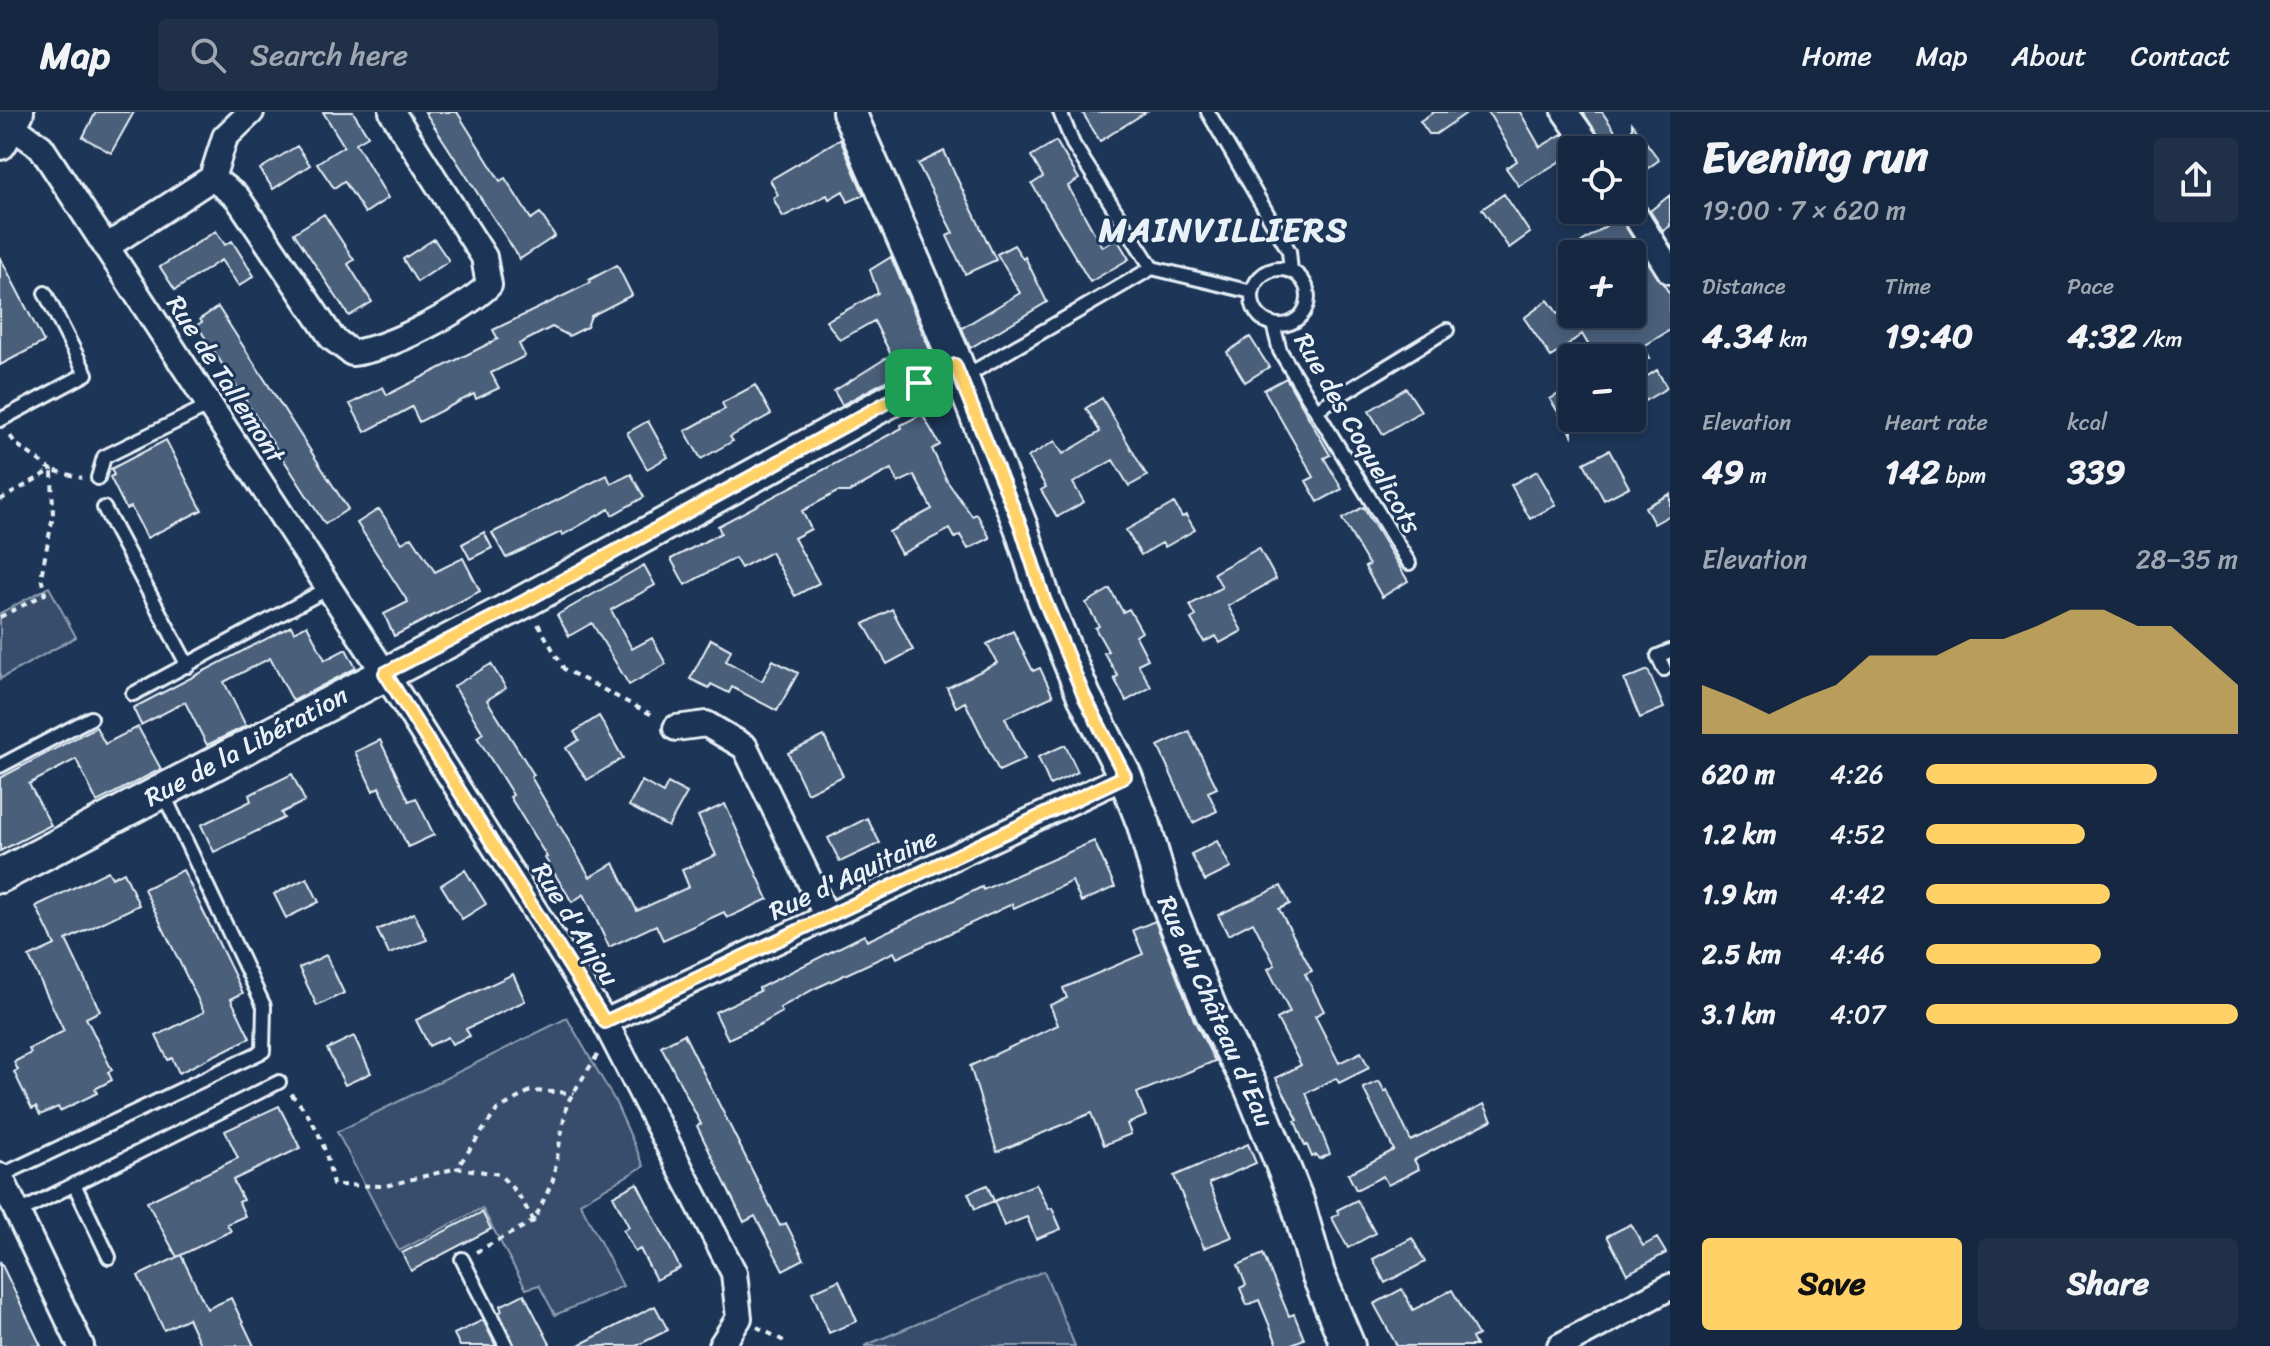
<!DOCTYPE html>
<html lang="en">
<head>
<meta charset="utf-8">
<style>
  body { margin:0; font-family:Sriracha,sans-serif; background:#1f3048; color:#f1f3f6; height:100vh; display:flex; flex-direction:column; font-size:30px; white-space:nowrap }
  * { box-sizing:border-box; margin:0 }
  p { font-size:26px; color:#9ea6b1 }
  .icon { flex:none; width:44px; height:44px; fill:none; stroke:currentColor; stroke-width:2; stroke-linecap:round; stroke-linejoin:round }
  .map { position:relative; flex:1; overflow:hidden }
  .details { display:flex; flex-direction:column; background:#162841; width:600px }
  .details>* { flex:none }
  .controls { position:absolute; left:1558px; top:24px; display:grid; gap:16px }
  .controls a { display:grid; place-items:center; width:88px; height:88px; border-radius:8px; background:#162841; box-shadow:0 4px 12px #0003,0 0 0 2px #35445a; font-size:40px }
  .pin { position:absolute; display:grid; place-items:center; width:68px; height:68px; color:#fff; margin:-34px; border-radius:16px; box-shadow:0 4px 12px #0006 }
  .round { display:grid; place-items:center; flex:none; width:84px; height:84px; border-radius:8px; background:#1f3048 }
  .headline { display:flex; align-items:center; justify-content:space-between; height:136px; padding:0 32px }
  h1 { font-size:44px; font-weight:700; line-height:60px }
  .metrics { display:grid; grid-template-columns:repeat(3,1fr); gap:12px; height:136px; padding:8px 32px }
  .metrics div { display:grid; align-content:center }
  .metrics b { font-size:34px; font-weight:700 }
  .metrics small { font-size:22px; font-weight:400 }
  .metrics p { font-size:22px }
  .chart { height:224px; padding:16px 32px }
  .chart p { display:flex; justify-content:space-between }
  .chart svg { width:100%; height:144px; margin-top:8px; fill:#ffd166; opacity:.7 }
  .action { display:flex; gap:16px; margin-top:auto; padding:16px 32px }
  .action a { flex:1; height:92px; border-radius:8px; background:#ffd166; color:#111; font-size:32px; font-weight:700; line-height:92px; text-align:center }
  .action a+a { background:#1f3048; color:#f1f3f6 }
  ul { padding:0 32px; list-style:none; font-size:26px }
  li { display:grid; grid-template-columns:128px 96px 1fr; align-items:center; height:60px }
  li i { height:20px; border-radius:10px; background:#ffd166 }
  header { display:flex; align-items:center; gap:48px; box-sizing:border-box; height:112px; padding:0 40px; background:#162841; border-bottom:2px solid #35445a }
  header strong { font-size:38px }
  nav { display:flex; gap:44px; margin-inline-start:auto; font-size:28px }
  .search { width:560px; height:72px; background:#1f3048; display:flex; align-items:center; gap:20px; box-sizing:border-box; padding:0 28px; border-radius:8px; color:#9ea6b1; font-size:30px }
  main { display:flex; flex:1; min-height:0 }
  .map>svg:first-child { display:block }
</style>
</head>
<body>
<header>
<strong>Map</strong>
<div class="search"><svg class="icon" aria-label="search" viewBox="0 0 24 24"><circle cx="10" cy="10" r="6"/><path d="M15 15l6 6"/></svg>Search here</div>
<nav><a>Home</a><a>Map</a><a>About</a><a>Contact</a></nav>
</header>
<main>
<div class="map">
<svg width="1670" height="1234" viewBox="0 0 1670 1234">
  <rect width="100%" height="100%" fill="#1d3557"/>
  <filter id="ink" filterUnits="userSpaceOnUse"><feTurbulence type="fractalNoise" baseFrequency=".0125" numOctaves="2"/><feDisplacementMap in="SourceGraphic" scale="16" xChannelSelector="R" yChannelSelector="G"/><feConvolveMatrix kernelMatrix="1 2 1 2 8 2 1 2 1" color-interpolation-filters="sRGB"/></filter>
  <g filter="url(#ink)">
    <path fill="#374d6c" stroke="#909fb2" stroke-width="2" d="M49 475 76 525 0 567V501Z
      M567 906 615 989 644 1054 580 1091 623 1174 555 1203 539 1173 526 1177 482 1096 399 1139 337 1020Z
      M1044 1159 1075 1234H864Z"/>
    <path fill="#495e7a" stroke="#e8f1f8" stroke-width="2" d="M96 0H134L111 41 83 25Z
      M323 0H353L368 24 356 31 388 86 365 101 344 69 334 76 317 51 344 34Z
      M425 0H457L500 69 505 66 531 107 540 101 555 124 520 147Z
      M1082 0H1146L1100 29Z
      M1434 0H1468L1436 22H1429L1420 9Z
      M1488 0H1520L1540 35 1562 22 1574 38 1572 42 1519 74 1506 56 1517 49Z
      M1583 0H1602L1628 38H1607Z
      M1632 11 1659 48 1632 68Z
      M840 27 864 83 848 90 843 79 829 87 827 83 783 105 773 86 778 83 770 68Z
      M1056 29 1079 67 1068 74 1102 135 1117 127 1129 147 1090 170 1032 72 1043 65 1031 44Z
      M297 34 310 53 273 77 260 57Z
      M944 39 996 148 965 162 947 124 953 121 918 52Z
      M1504 82 1530 121 1509 136 1482 97Z
      M1670 83V114L1663 119 1650 99Z
      M324 102 354 148 348 152 372 190 349 204 294 121Z
      M1619 105 1670 182V218L1644 234 1650 246H1596L1582 222 1551 245 1524 206 1548 188 1558 202H1632V142H1564Z
      M216 119 225 133 232 129 254 164 239 174 221 148 175 178 160 155Z
      M434 127 449 149 417 170 403 147Z
      M1014 133 1023 147 1025 145 1047 190 970 236 962 216 1020 181 997 142Z
      M0 145 44 230 0 253Z
      M891 145 930 238 926 247 842 293 834 279 891 243 874 209 840 228 826 209 878 181 870 158Z
      M617 153 632 183 591 204 587 215 569 224 552 215 519 232 525 244 491 261 499 276 476 287 474 282 419 310 412 295 365 320 350 292 383 275 387 283 498 227 493 218 590 171 589 168Z
      M218 195 348 397 325 412 197 213 202 210 200 207Z
      M1250 225 1269 255 1245 270 1227 240Z
      M1657 258 1667 276 1643 290 1632 274Z
      M1286 266 1330 343 1324 346 1342 377 1318 390 1306 369 1314 365 1264 278Z
      M755 273 771 302 730 325 733 329 701 347 685 319 725 297 722 291Z
      M1572 274V323L1550 287Z
      M1406 276 1421 299 1383 322 1369 299Z
      M1102 286 1147 364 1129 374 1113 348 1073 371 1084 390 1057 405 1041 378 1046 375 1028 345 1055 329 1063 342 1100 320 1086 296Z
      M922 302 940 333 932 337 947 369 972 404 977 402 990 426 968 437 960 423 955 426 950 417 901 442 889 420 932 397 914 363 898 371 891 357 849 380H837L802 399 811 417 794 426 819 471 795 484 771 440 741 456 735 446 685 473 671 447 721 421 718 414 902 316 901 313Z
      M648 309 668 345 647 357 627 321Z
      M166 328 202 398 147 426 131 395 126 397 110 365 114 363 111 357Z
      M1609 338 1629 375 1604 388 1584 351Z
      M1537 359 1556 393 1530 407 1511 373Z
      M631 362 644 385 612 403 609 397 563 423 561 420 506 446 492 421 607 363 611 372Z
      M1670 382V403L1654 412 1645 395Z
      M1174 391 1182 405 1186 403 1195 418 1165 435 1162 431 1141 443 1126 418Z
      M1363 395 1408 469 1382 485 1365 455 1369 453 1342 407Z
      M379 397 402 431 412 425 435 460 463 446 480 479 394 524 384 502 408 490 357 411Z
      M484 420 492 436 470 447 462 432Z
      M1259 436 1276 467 1228 494 1242 519 1220 531 1216 524 1204 530 1191 507 1196 504 1190 493 1222 475 1214 461Z
      M644 453 655 473 611 498 632 537 652 526 666 552 629 573 592 511 569 524 557 503Z
      M1110 477 1123 500 1129 497 1142 520 1136 524 1148 547 1138 552 1151 575 1126 589 1114 566 1118 564 1104 541 1108 539 1095 516 1099 514 1086 491Z
      M892 497 913 538 887 552 864 512Z
      M307 513 325 548 346 537 356 556 293 589 270 546 224 570 246 614 207 633 185 590 141 613 133 596 291 514 294 520Z
      M1013 519 1033 559 1040 556 1053 584 1005 606 1025 647 999 659 965 590 956 595 947 576 997 551 987 532Z
      M711 527 731 538 726 549 762 569 773 548 798 561 777 599 732 575 729 581 711 572 709 576 690 567Z
      M491 552 506 576 487 588 534 663 531 665 590 765 614 751 637 799 689 775 682 758 716 743 698 704 725 692 768 787 727 806 724 800 663 828 656 813 609 835 584 782 572 790 545 746 547 745 510 685 513 683 477 625 483 621 454 574Z
      M1648 558 1664 596 1640 606 1624 568Z
      M599 604 623 646 587 668 566 636 579 628 574 620Z
      M96 615 105 632 138 615 161 657 97 690 76 647 29 672 51 713 0 739V666Z
      M1189 619 1217 676 1208 680 1217 699 1193 711 1158 634Z
      M824 624 843 664 807 681 788 641Z
      M380 628 409 689 416 686 434 723 408 735 379 675 373 679 355 640Z
      M1065 633 1078 660 1050 673 1038 645Z
      M292 662 305 689 281 701 284 706 214 740 201 713 251 689 249 683Z
      M642 669 663 681 668 671 687 681 668 715 629 694Z
      M867 706 880 731 840 750 828 726Z
      M1094 729 1115 775 1081 790 1072 769 1014 796 1012 792 897 846 894 840 814 877 780 896 782 900 763 911 728 927 715 900 760 879 759 876 864 823 867 829 982 775 983 778Z
      M1217 729 1231 756 1205 769 1191 742Z
      M183 758 243 881 231 887 250 926 179 961 172 946 168 948 156 924 204 900 144 777Z
      M465 758 486 792 462 807 441 773Z
      M108 759 112 766 124 760 139 793 66 828 100 899 86 906 112 958 108 960 112 968 95 977 97 981 60 999 58 995 40 1003 36 995 32 997 14 960 18 958 14 950 31 941 29 937 64 919 29 845 55 833 36 794Z
      M307 766 319 790 286 806 274 782Z
      M1281 774 1290 792 1279 797 1312 859 1305 862 1324 899 1315 904 1339 951 1361 940 1369 956 1339 971 1336 966 1306 981 1330 1042 1319 1047 1316 1043 1312 1045 1307 1033 1305 1034 1295 1009 1298 1008 1276 966 1301 953 1277 907 1290 900 1268 857 1275 853 1253 810 1228 823 1218 803Z
      M414 801 427 828 389 842 377 818Z
      M1155 809 1194 908 1215 949 1137 981 1146 1004 1127 1012 1131 1022 1104 1033 1091 1001 997 1040 970 954 1058 913 1050 893 1067 886 1063 876 1143 842 1133 818Z
      M326 843 344 881 317 894 299 856Z
      M513 862 525 889 466 917 470 924 452 932 448 925 429 934 416 908Z
      M684 922 780 1114 786 1111 804 1147 783 1158 755 1104 744 1110 697 1014 701 1012 661 934Z
      M354 924 371 961 345 973 327 937Z
      M1379 969 1385 980 1387 978 1411 1029 1484 992 1492 1008 1414 1048 1419 1057 1404 1065 1388 1073 1383 1064 1356 1078 1348 1062 1394 1038 1363 976Z
      M279 994 300 1036 233 1068 243 1088 239 1090 245 1104 227 1112 231 1119 177 1145 147 1090 238 1046 225 1019Z
      M1248 1032 1256 1051 1209 1071 1232 1125 1204 1136 1174 1064Z
      M637 1071 680 1156 656 1168 640 1137 635 1140 623 1118 629 1115 613 1084Z
      M1036 1072 1049 1097 1052 1096 1061 1117 1036 1127 1027 1105 1004 1114 994 1089Z
      M987 1073 994 1089 975 1097 968 1081Z
      M1357 1088 1375 1121 1348 1136 1332 1106 1339 1102 1337 1098Z
      M482 1100 491 1117 411 1159 402 1141Z
      M1631 1112 1643 1134 1657 1126 1666 1141 1627 1162 1607 1124Z
      M1412 1126 1425 1150 1385 1171 1373 1147Z
      M1263 1142 1289 1204 1294 1202 1304 1227 1287 1234H1278L1259 1188 1247 1193 1240 1176 1246 1173 1238 1153Z
      M181 1143 207 1197 231 1186 254 1234H201L188 1206 164 1218 138 1164Z
      M0 1149 41 1234H0Z
      M839 1168 857 1209 829 1221 812 1180Z
      M1402 1177 1413 1198 1452 1178 1478 1223 1472 1226 1476 1234H1397L1374 1192Z
      M524 1182 551 1234H515L499 1200 502 1199 500 1194Z
      M655 1194 668 1218 636 1234H577Z
      M483 1208 496 1234H460L454 1222Z"/>
    <g fill="none" stroke-linecap="round" stroke-linejoin="round">
      <g stroke="#e8f1f8" stroke-width="18">
        <path id="service" d="M1060 0 1073 32 1152 156 1252 180
          M1208 0 1289 139 1291 159
          M1252 185a28 28 0 1 1 56 0a28 28 0 1 1-56 0Z
          M1273 212 1280 239 1409 451
          M964 265 1152 156
          M1316 298 1447 218
          M0 308 86 262 45 181
          M98 366 104 345 210 293
          M104 396 188 554
          M1664 557 1658 544 1670 539
          M133 582 327 477
          M0 654 91 606
          M0 1064 263 939 264 894 163 681
          M74 1072 109 1145
          M17 1101 279 970
          M462 1147 506 1234"/>
      </g>
      <g stroke="#e8f1f8" stroke-width="30">
        <path id="minor" d="M1565 0 1592 38
          M10 13 41 35 404 591 605 910 734 1161 739 1206 721 1234
          M212 66 237 85 332 226 352 241C389 237 462 199 489 173L484 145 392 0
          M1632 98 1670 159
          M106 135 212 66 225 25 251 0
          M676 616 706 612 745 635 827 805
          M605 910 1125 664
          M0 1064 81 1234
          M1560 1234 1670 1175"/>
      </g>
      <g stroke="#e8f1f8" stroke-width="38">
        <path id="tertiary" d="M849 0 936 201 1021 415 1044 487 1084 584 1125 664 1144 713 1162 777 1212 901 1251 975 1297 1089 1318 1162 1348 1234
          M0 31 17 0
          M0 764 525 489 955 253"/>
      </g>
      <path stroke="#e8f1f8" stroke-width="4" stroke-dasharray="6 6" stroke-linecap="butt" d="M0 388 52 358 16 332 8 321
        M0 505 45 482 41 465 53 404 52 358 82 366
        M538 512 564 557 656 605
        M291 982C318 1011 326 1035 333 1073L385 1074 457 1056
        M534 1109 518 1082 499 1062 457 1056 497 998 530 979 574 981
        M476 1140 534 1109 553 1068 567 991 598 942
        M757 1215 782 1228 785 1234"/>
      <use href="#service" stroke="#1d3557" stroke-width="12"/>
      <use href="#minor" stroke="#1d3557" stroke-width="24"/>
      <use href="#tertiary" stroke="#1d3557" stroke-width="32"/>
    </g>
  </g>
  <g fill="none" stroke-linecap="round" stroke-linejoin="round" filter="url(#ink)">
    <g stroke="#fff" stroke-width="16">
      <path id="route" d="M955 253 1021 415 1044 487 1084 584 1125 664 605 910 385 561 525 489Z"/>
    </g>
    <use href="#route" stroke="#ffd166" stroke-width="10"/>
  </g>
  <g text-anchor="middle" dominant-baseline="central" stroke-width="6" stroke-linejoin="round" paint-order="stroke">
    <g font-size="26" fill="#e8f1f8" stroke="#1d3557">
      <text transform="translate(226 267) rotate(57)">Rue de Tallemont</text>
      <text transform="translate(1358 321) rotate(60)">Rue des Coquelicots</text>
      <text transform="translate(246 634) rotate(-28)">Rue de la Libération</text>
      <text transform="translate(853 762) rotate(-25)">Rue d'Aquitaine</text>
      <text transform="translate(576 812) rotate(58)">Rue d'Anjou</text>
      <text transform="translate(1216 899) rotate(66)">Rue du Château d'Eau</text>
    </g>
    <g font-size="34" font-weight="bold" letter-spacing="2" fill="#e8f1f8" stroke="#1d3557">
      <text x="1224" y="118">MAINVILLIERS</text>
    </g>
  </g>
</svg>
<div class="controls">
<a><svg class="icon" aria-label="locate" viewBox="0 0 24 24"><circle cx="12" cy="12" r="6"/><path d="M12 2v4M12 18v4M2 12h4M18 12h4"/></svg></a>
<a>+</a>
<a>−</a>
</div>
<div class="pin" style="left:919px;top:271px;background:#1e9e55"><svg class="icon" aria-label="arrive" viewBox="0 0 24 24"><path d="M6 21V4h12l-3 4 3 4H6"/></svg></div>
</div>
<section class="details">
<div class="headline"><div><h1>Evening run</h1><p>19:00 · 7 × 620 m</p></div><a class="round"><svg class="icon" aria-label="share" viewBox="0 0 24 24"><path d="M12 15V3M7 8l5-5 5 5M5 13v7h14v-7"/></svg></a></div>
<div class="metrics">
<div><p>Distance</p><b>4.34<small> km</small></b></div>
<div><p>Time</p><b>19:40</b></div>
<div><p>Pace</p><b>4:32<small> /km</small></b></div>
</div>
<div class="metrics">
<div><p>Elevation</p><b>49<small> m</small></b></div>
<div><p>Heart rate</p><b>142<small> bpm</small></b></div>
<div><p>kcal</p><b>339</b></div>
</div>
<div class="chart"><p><span>Elevation</span>28–35 m</p>
<svg viewBox="0 0 160 44" preserveAspectRatio="none"><path d="M0 44V29L10 33L20 38L30 33L40 29L50 20L60 20L70 20L80 15L90 15L100 11L110 6L120 6L130 11L140 11L150 20L160 29V44z"/></svg>
</div>
<ul>
<li><b>620 m</b>4:26<i style="width:74%"></i></li>
<li><b>1.2 km</b>4:52<i style="width:51%"></i></li>
<li><b>1.9 km</b>4:42<i style="width:59%"></i></li>
<li><b>2.5 km</b>4:46<i style="width:56%"></i></li>
<li><b>3.1 km</b>4:07<i style="width:100%"></i></li>
</ul>
<div class="action"><a>Save</a><a>Share</a></div>
</section>
</main>
</body>
</html>
